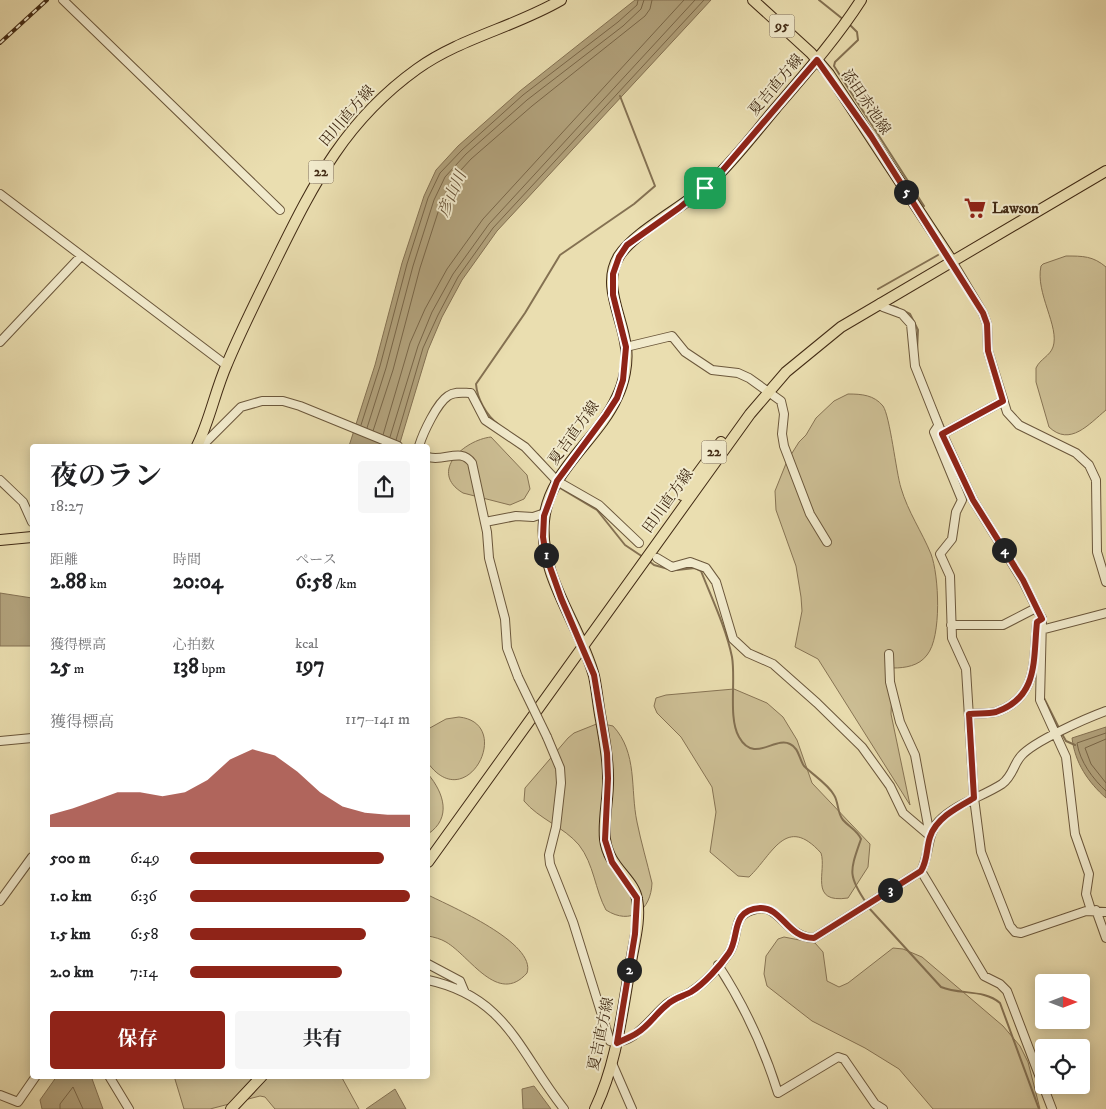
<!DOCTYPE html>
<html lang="ja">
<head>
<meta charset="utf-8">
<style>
  body { margin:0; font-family:"IM FELL DW Pica","Noto Serif JP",serif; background:#f6f6f6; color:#202124; height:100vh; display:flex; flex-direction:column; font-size:19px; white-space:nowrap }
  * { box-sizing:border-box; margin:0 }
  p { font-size:16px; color:#757577 }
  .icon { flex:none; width:28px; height:28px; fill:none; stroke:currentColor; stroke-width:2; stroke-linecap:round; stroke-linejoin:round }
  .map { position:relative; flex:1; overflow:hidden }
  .side { position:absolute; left:30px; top:444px; width:400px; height:635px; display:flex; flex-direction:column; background:#fff; border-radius:5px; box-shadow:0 2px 12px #0003 }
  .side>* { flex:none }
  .needle { width:32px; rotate:90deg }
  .controls { position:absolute; left:1035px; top:974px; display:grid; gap:10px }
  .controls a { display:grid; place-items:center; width:55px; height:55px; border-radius:5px; background:#fff; box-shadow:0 2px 12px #0003; font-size:25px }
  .pin { position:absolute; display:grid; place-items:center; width:42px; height:42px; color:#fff; margin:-21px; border-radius:10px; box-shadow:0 2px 8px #0006 }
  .km { position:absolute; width:25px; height:25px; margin:-12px; border-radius:50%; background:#222; color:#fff; font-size:14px; line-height:25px; text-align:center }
  .round { display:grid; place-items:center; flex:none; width:52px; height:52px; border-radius:5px; background:#f6f6f6 }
  .head { display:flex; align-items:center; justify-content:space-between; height:85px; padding:0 20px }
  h1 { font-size:28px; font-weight:700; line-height:38px }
  .figures { display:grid; grid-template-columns:repeat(3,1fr); gap:8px; height:85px; padding:5px 20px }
  .figures div { display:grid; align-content:center }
  .figures b { font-size:21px; font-weight:700 }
  .figures small { font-size:14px; font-weight:400 }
  .figures p { font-size:14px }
  .chart { height:140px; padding:10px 20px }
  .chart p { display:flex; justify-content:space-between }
  .chart svg { width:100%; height:90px; margin-top:5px; fill:#8f2418; opacity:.7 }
  .button { display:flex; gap:10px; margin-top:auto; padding:10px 20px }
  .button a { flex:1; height:58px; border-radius:5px; background:#8f2418; color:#fff; font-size:20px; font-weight:700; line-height:58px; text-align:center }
  .button a+a { background:#f6f6f6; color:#202124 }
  ul { padding:0 20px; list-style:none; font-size:16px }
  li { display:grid; grid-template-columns:80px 60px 1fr; align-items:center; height:38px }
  li i { height:12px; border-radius:6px; background:#8f2418 }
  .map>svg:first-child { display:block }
</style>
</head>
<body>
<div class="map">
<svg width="1106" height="1109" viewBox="0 0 1106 1109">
  <rect width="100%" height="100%" fill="#eadeb0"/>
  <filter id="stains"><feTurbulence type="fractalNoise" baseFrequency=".004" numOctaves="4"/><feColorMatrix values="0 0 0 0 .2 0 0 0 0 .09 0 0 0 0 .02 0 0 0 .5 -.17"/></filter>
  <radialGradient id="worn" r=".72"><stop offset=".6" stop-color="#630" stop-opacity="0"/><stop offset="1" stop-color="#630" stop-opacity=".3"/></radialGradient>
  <path fill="#cdbf95" stroke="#877454" d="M1066 256C1083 256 1093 256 1106 267V410C1089 424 1070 447 1049 427L1036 382V368C1040 359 1050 356 1053 347 1060 327 1035 293 1041 266L1043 264Z
    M848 394C862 394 874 395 883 406 890 416 896 472 901 488 908 512 922 532 931 554 939 575 942 637 927 655 919 666 905 668 893 668L891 714 910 805 818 659 795 647 802 611 801 597 796 566 776 510 775 491 787 461 799 442 806 435 816 418 834 401Z
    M491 437 527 475 530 489 524 499 510 505 463 493C428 472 464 440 491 437Z
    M734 689 767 703 783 717 797 740 812 783 870 844 868 867 848 898C808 904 827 871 821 853 786 814 773 854 749 877L738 876 710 852 716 812 712 787 681 737 657 713 654 706 656 698 666 695Z
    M459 717C515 723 467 817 428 763V729L446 719Z
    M599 723 613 726C638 753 630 789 637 822 641 842 647 862 652 883 651 910 631 926 606 910 595 890 594 864 579 845 564 827 539 819 524 801L525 788 568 738 574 733Z
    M428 774C444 793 452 818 428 834Z
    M428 895C450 906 537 943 527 973 498 1006 470 956 446 942 441 939 434 937 428 936Z
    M784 937 815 943 823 952 827 981 839 987 848 983 893 948 903 949 922 957 1003 1026 1020 1046 1028 1062 1040 1109H933L899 1069 865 1048 812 1021 767 986 764 974 766 956 778 939Z
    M174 1076H341L359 1109H275L265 1097 260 1096 210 1109H184Z"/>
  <path fill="#b1a17b" stroke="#847152" d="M635 0H711L497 231 462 280 442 317 428 350 399 446H349L375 365 402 263 424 196 436 170 458 146 520 91Z
    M0 593 32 598V646H0Z
    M1106 727V798C1088 782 1075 763 1072 738Z
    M57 1076H91L103 1109H42L40 1100Z
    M534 1086 551 1109H523L522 1089Z
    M395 1089 406 1109H366Z"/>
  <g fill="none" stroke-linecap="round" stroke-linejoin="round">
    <path stroke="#796648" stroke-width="1" d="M361 425 380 366 407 264 428 198 440 173 462 150 523 95 618 22 637 5 638 0
      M367 428 386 368 413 266 434 200 445 177 466 154 527 100 623 26 641 9 644 0
      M373 431 393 370 420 268 441 203 451 181 471 159 532 106 645 16 650 9 652 0
      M383 435 410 343 425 309 447 269 483 219 684 0
      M390 437 418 346 432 312 453 274 489 224 695 0
      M396 440 423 348 438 315 458 277 493 228 704 0
      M1106 733 1077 743C1080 762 1093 779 1106 791
      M1106 739 1085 748 1091 764 1106 783
      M60 1109V1104L73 1087 83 1109"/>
    <path stroke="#847152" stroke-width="2" d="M819 0 844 20
      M850 25 857 32 858 40 835 62 834 66 924 206
      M878 289 938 255
      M893 306 898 308
      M904 311 910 314 918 330 917 351
      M935 407 945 430
      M498 424C486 415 477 398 476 384L525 313 560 255 634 204 655 186 620 96
      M947 434 967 478
      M537 454 550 469
      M560 488 597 510 625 545 643 557
      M975 496 1025 577
      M649 561 654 565 672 570
      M677 570 695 568 701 571C712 599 726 628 732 657 736 680 728 718 739 737 754 764 775 736 790 744 799 748 799 759 804 766 813 775 828 784 834 795 839 803 837 813 843 820 849 827 857 830 861 839 850 871 847 875 867 904
      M1040 608 1046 617V626
      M1044 698 1060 730
      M1062 734 1066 741 1075 745
      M869 908 941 987C960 995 984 989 1000 1003L1039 1109"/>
    <g stroke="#6b573b" stroke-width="10">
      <path id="minor" d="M63 0 280 210
        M0 194 226 365
        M952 261 983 313 987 324 988 351 1007 412 1019 425 1076 453 1089 465 1096 480 1097 552 1106 582
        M880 303 883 307 902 314 911 324 915 366 942 434 973 500 1023 581 1042 619 1040 700 1066 757 1075 834 1089 874 1086 894 1091 910
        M0 342 81 256
        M626 347 672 336 685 352 712 370 738 373 749 378 781 401 784 414 782 434 784 446 810 514 827 542
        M938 426 934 432 962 500 956 512 952 539 940 554 950 576 952 638 966 669 974 798 981 852 1010 926 1015 932 1021 933 1086 911 1106 912
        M942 434 1003 401
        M202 446 241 407 262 401H283L300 406 398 446
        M419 446C423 433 437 403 448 396 455 391 464 393 471 393L485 420 525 447 557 481 599 505 639 543
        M428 457C444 462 461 447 472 463L487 532 489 558 505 619 507 648 518 677
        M0 480 23 502 32 522
        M485 522 516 516 533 517 545 513
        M657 558 672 567 690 562 706 568 716 582 733 639 748 653 773 664 817 703 862 747 890 786 903 813 930 836
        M951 625H1003L1036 608
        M1041 630 1106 613
        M889 654 890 682 900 722 915 755 930 836
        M969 714C977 713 988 714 996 712 1039 697 1033 660 1037 623L1040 620
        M547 737 560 768 561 783 556 827 549 855 550 864 573 922 610 1041C634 1047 652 1015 668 1003 675 998 685 996 692 991 705 983 721 965 729 953 741 936 729 915 756 909 780 903 786 938 814 938L921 871C930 855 926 835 939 821 957 803 982 797 1002 784 1013 776 1013 765 1021 756 1034 741 1087 718 1106 711
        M0 741 32 738
        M921 871 984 976 1000 984 1007 991 1052 1109
        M0 901 32 857
        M1096 910 1106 938
        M428 964 460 981 465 993
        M718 965C744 1005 764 1048 778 1093L838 1057 844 1059 875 1104 883 1109
        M428 980C507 997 519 1052 564 1109
        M612 1063 632 1109
        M109 1076 129 1109
        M0 1095 18 1102 36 1076"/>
    </g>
    <g stroke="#412a14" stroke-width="12">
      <path id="major" d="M753 0 811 53 829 74 952 261
        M197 446C210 420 215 391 227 364 242 328 260 293 277 258 315 181 346 120 417 69 460 38 515 27 561 0
        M682 495 721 442
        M0 540 32 537
        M428 862 750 414 786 372 841 327 1106 171
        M231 1109 262 1076
        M595 1109C617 1063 622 1012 631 962 634 943 641 919 637 899 634 879 608 867 605 839 603 818 609 797 608 776 608 757 604 738 601 720 598 705 597 690 594 676 580 624 539 577 544 521 548 471 598 440 617 397 624 383 628 363 626 348 623 317 601 285 619 256 634 232 685 206 708 185 733 162 753 135 775 109 805 74 836 39 861 0"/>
    </g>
    <use href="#minor" stroke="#f1eacc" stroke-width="8"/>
    <use href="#major" stroke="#eadeb0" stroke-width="10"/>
    <g stroke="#412a14" stroke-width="4">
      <path id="rail" d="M0 43 47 0"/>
    </g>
    <use href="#rail" stroke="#f1eacc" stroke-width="2" stroke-dasharray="5.5" stroke-linecap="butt"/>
    <g stroke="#6b573b" stroke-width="10" stroke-linecap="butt">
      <path id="minor-bridge" d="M518 677 547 737"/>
    </g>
    <use href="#minor-bridge" stroke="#f1eacc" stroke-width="8"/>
  </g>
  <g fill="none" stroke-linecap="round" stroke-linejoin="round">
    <g stroke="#fff" stroke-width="10">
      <path id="route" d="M817 60 871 136 983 313 987 324 988 351 1003 401 942 434 973 500 1023 580 1042 619 1037 622C1033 660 1039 697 996 712 988 714 977 713 969 714L974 798C958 807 936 818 930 837 926 849 928 860 921 871L814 938C787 938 782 907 760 908 730 910 740 937 729 953 720 966 704 984 691 992 684 996 674 998 668 1004 657 1012 649 1026 637 1033 631 1037 623 1040 617 1043L635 934 637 898 612 862 605 840 608 778 607 753 594 675 561 598 546 556 543 537 544 516 557 481 606 415 617 398 623 380 626 347 613 295V274L619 257 627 245 679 208 716 178Z"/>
    </g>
    <use href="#route" stroke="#8f2418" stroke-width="6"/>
  </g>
  <defs>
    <g id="supermarket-bare" transform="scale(1.725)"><path d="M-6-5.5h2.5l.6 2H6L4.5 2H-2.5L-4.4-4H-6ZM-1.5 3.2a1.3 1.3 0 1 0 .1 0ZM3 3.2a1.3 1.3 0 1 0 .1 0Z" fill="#8f2418" stroke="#f1eacc" stroke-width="2.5" paint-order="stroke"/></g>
  </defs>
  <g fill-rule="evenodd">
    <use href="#supermarket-bare" x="975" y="208"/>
  </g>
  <g text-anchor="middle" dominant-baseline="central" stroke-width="4" stroke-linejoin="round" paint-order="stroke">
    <g fill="#f1eacc" stroke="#76644b" stroke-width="1">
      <rect x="769.5" y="14.5" width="25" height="23" rx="4"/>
      <rect x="308.5" y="160.5" width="25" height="23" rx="4"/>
      <rect x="701.5" y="440.5" width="25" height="23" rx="4"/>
    </g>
    <g font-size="14" font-weight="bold" fill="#412a14">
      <text x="782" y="26">95</text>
      <text x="321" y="172">22</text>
      <text x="714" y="452">22</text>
    </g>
    <g font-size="15" fill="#412a14" stroke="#f1eacc">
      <text transform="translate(776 85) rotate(-50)">夏吉直方線</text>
      <text transform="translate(866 102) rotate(56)">添田赤池線</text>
      <text transform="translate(347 116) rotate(-49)">田川直方線</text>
      <text transform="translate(574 433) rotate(-54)">夏吉直方線</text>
      <text transform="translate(668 501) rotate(-54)">田川直方線</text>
      <text transform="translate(601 1034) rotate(-78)">夏吉直方線</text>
    </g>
    <g font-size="15" font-weight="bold" fill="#412a14" stroke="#f1eacc" text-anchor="start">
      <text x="992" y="208">Lawson</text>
    </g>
    <g font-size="16" font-style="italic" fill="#634e33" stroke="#f1eacc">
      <text transform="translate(452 194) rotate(-66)">彦山川</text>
    </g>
  </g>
  <rect width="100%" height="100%" filter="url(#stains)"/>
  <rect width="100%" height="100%" fill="url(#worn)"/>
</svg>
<div class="controls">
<a><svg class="needle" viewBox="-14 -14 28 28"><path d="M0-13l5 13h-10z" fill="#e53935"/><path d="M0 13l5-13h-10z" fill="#757577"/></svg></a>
<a><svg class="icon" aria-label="locate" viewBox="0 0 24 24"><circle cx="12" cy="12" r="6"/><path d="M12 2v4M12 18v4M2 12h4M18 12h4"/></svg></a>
</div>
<div class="pin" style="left:705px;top:188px;background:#1e9e55"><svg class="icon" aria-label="arrive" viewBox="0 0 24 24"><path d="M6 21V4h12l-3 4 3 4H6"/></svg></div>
<b class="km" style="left:546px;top:555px">1</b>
<b class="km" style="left:629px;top:970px">2</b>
<b class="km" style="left:890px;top:890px">3</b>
<b class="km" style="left:1004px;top:550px">4</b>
<b class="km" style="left:906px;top:192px">5</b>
<section class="side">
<div class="head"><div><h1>夜のラン</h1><p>18:27</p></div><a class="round"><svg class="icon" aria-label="share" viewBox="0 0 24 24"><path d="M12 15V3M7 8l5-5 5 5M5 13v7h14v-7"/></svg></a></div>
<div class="figures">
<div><p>距離</p><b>2.88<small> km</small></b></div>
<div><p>時間</p><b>20:04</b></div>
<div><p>ペース</p><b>6:58<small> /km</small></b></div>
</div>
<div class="figures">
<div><p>獲得標高</p><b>25<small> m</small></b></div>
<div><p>心拍数</p><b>138<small> bpm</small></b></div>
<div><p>kcal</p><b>197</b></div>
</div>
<div class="chart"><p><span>獲得標高</span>117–141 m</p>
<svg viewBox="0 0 160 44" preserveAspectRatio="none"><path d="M0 44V38L10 35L20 31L30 27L40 27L50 29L60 27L70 21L80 11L90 6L100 9L110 17L120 27L130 34L140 37L150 38L160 38V44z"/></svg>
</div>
<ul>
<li><b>500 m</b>6:49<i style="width:88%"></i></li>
<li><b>1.0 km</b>6:36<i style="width:100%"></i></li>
<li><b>1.5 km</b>6:58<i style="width:80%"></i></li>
<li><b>2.0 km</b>7:14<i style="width:69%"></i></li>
</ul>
<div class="button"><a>保存</a><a>共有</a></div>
</section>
</div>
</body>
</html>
